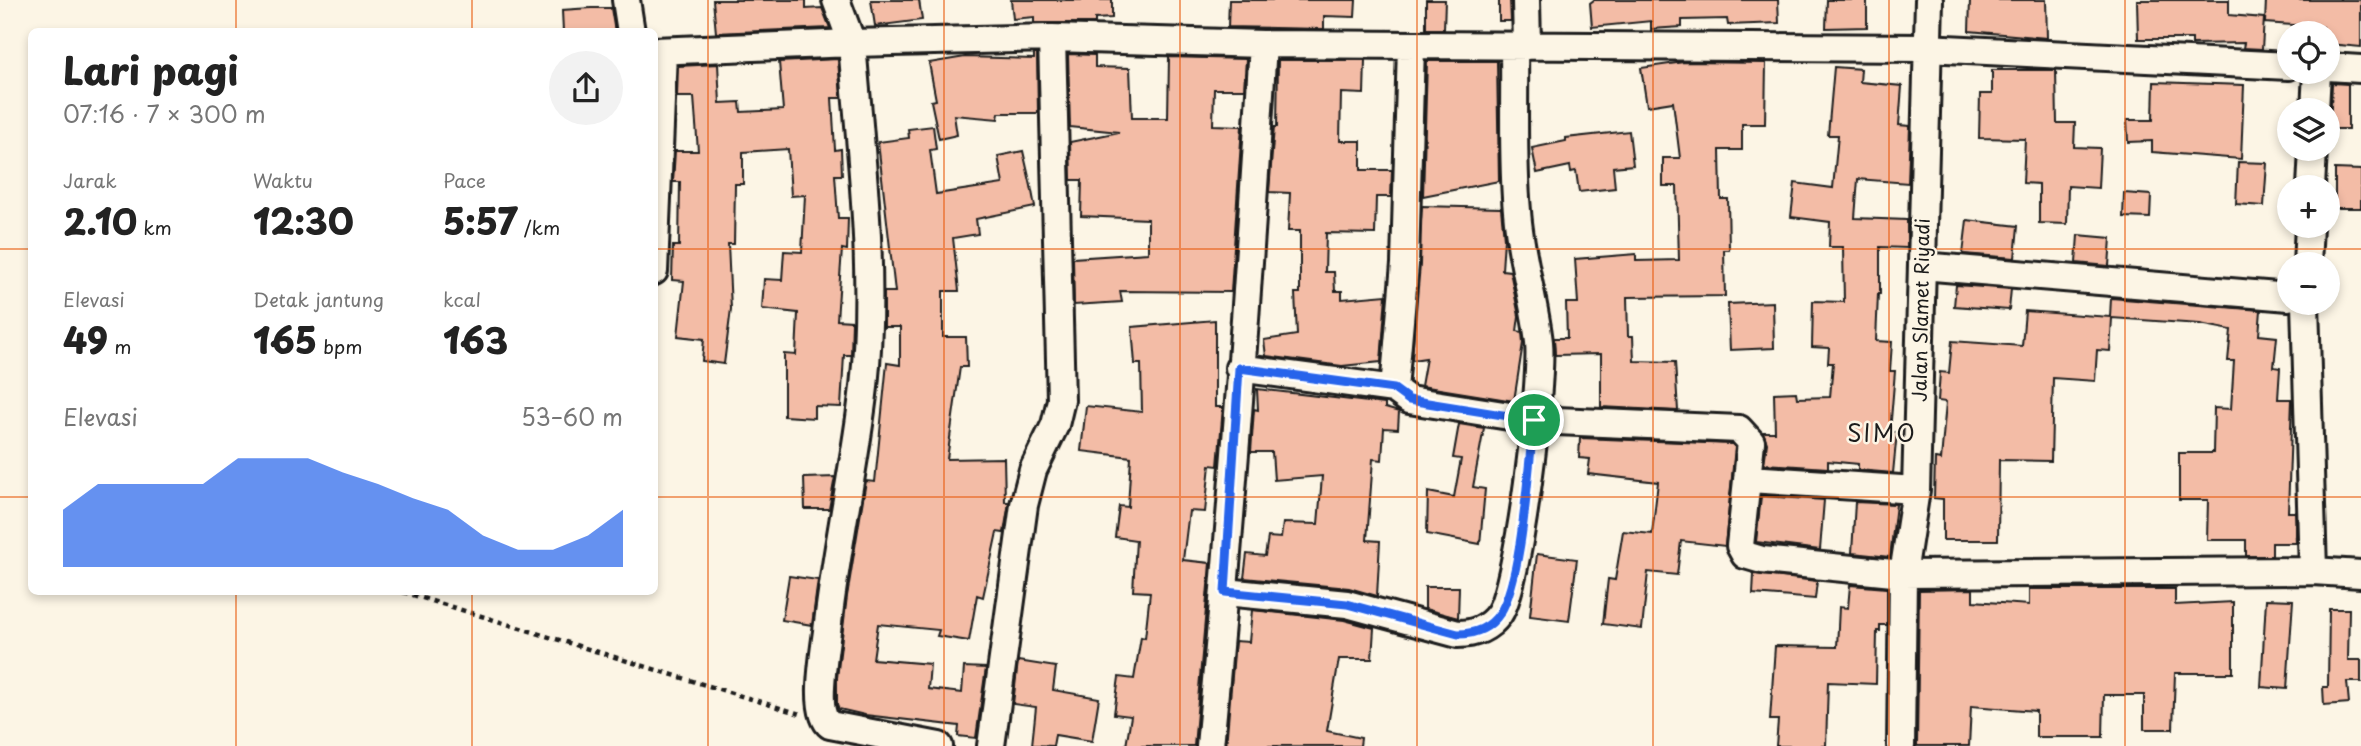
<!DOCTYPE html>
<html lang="id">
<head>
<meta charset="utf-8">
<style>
  body { margin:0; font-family:"Playpen Sans",sans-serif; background:#f2f2f2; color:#222; height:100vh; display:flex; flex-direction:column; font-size:26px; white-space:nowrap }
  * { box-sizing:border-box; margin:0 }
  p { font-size:23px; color:#767676 }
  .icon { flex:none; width:38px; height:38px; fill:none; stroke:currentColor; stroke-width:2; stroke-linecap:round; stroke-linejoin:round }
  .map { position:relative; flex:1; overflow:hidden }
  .side { position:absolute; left:28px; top:28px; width:630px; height:567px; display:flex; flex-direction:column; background:#fff; border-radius:10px; box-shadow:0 4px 10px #0003 }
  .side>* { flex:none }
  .tools { position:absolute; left:2277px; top:21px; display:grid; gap:14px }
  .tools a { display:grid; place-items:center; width:63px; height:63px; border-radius:50%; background:#fff; box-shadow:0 4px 10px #0003; font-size:35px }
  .pin { position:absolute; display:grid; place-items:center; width:60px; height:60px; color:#fff; margin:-30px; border:4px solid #fff; border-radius:50%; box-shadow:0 2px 7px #0007 }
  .round { display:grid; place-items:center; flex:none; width:74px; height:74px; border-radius:37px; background:#f2f2f2 }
  .summary { display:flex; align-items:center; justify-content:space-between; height:119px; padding:0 35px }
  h1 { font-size:38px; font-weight:800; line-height:52px }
  .stats { display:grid; grid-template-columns:repeat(3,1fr); gap:10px; height:119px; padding:7px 35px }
  .stats div { display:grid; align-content:center }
  .stats b { font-size:35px; font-weight:800 }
  .stats small { font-size:19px; font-weight:400 }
  .stats p { font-size:19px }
  .chart { height:196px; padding:14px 35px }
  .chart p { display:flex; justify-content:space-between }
  .chart svg { width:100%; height:126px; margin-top:7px; fill:#2563eb; opacity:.7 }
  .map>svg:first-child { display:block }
</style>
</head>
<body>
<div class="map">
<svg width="2361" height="746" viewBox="0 0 2361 746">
  <rect width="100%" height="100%" fill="#fcf5e5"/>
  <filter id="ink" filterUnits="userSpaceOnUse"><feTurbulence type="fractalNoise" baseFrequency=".0143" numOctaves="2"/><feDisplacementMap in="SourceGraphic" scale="14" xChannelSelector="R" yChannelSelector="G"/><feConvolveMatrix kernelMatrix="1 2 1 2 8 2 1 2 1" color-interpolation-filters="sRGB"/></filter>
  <g filter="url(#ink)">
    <path fill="#f3bca6" stroke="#1c1c1c" stroke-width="2" d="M713 0H806V9L822 8 830 28 716 33Z
      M871 0H919L922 20 875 26Z
      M1011 0H1112V18L1095 19V23H1034V17L1013 19Z
      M1229 0H1356L1355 17 1324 16V29L1228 27Z
      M1426 0H1445L1444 29H1426Z
      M1499 0H1510L1511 21H1499Z
      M1594 0H1778L1779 23 1728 25 1727 19 1682 20V27L1651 29V21L1592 27 1590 3Z
      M1827 0H1867V27L1826 28Z
      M1970 0H2046L2047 38 1969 31Z
      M2137 0H2229V15L2264 18 2262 49 2243 48 2244 43 2192 44V39H2138Z
      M2266 0H2361V47L2328 44V33H2322L2323 27 2265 23Z
      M591 8H611L615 32H563L562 10Z
      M1034 54H1037L1038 113H999L998 119 954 115 957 135 939 139 931 101 936 100 929 63 965 57 1034 59Z
      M1068 54 1095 55V67L1130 68 1132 118H1168L1169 57 1246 59 1244 89H1214L1213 125 1242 126 1231 292 1120 291 1122 302 1074 305 1073 258 1148 253V219L1081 216 1082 180H1071L1070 142 1119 132 1070 127Z
      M838 59 841 98H832L835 150 841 149 842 175H835L838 218H848L847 250 842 249 837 320 852 321 851 355H844L841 407 814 406V418L784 416V354L796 355 798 313 762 309 764 279 782 280 784 251 802 252 805 195 791 196 788 149 743 152V184H735L734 244H728L731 309 724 364 702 361 704 339 678 336 684 281 672 280 673 246H679L680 182H673L675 151H698L694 97H677L678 66 718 64 720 103 740 102 741 112 783 110 779 62Z
      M1278 60H1365L1364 94 1341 93 1340 141H1361V170H1392L1391 197H1376L1375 234 1326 233 1325 272H1334L1335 291H1342V299L1386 295 1381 362 1342 366 1266 356 1264 340 1297 335 1295 293H1300V231H1288L1290 193 1269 192 1274 127H1277Z
      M1427 61H1497L1499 181 1423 196Z
      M1684 62 1766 63 1765 124H1742V150H1720L1721 199H1728L1729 250H1724L1725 296 1627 297 1628 336H1633L1634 361 1675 362 1678 411 1601 407V354L1555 355 1554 338H1567L1566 303H1578L1575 259 1636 254V261L1679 260 1677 186H1663V158H1680L1673 102 1647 106 1641 68Z
      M1834 67 1861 69 1860 82 1902 86 1899 125 1910 126 1908 183 1858 179 1855 218 1907 220V248L1880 247V294H1878L1876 341 1892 342 1890 371H1895L1890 432H1897L1893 473 1858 470V464L1828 461V468L1764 464 1767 443 1763 432H1775L1774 393 1796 392 1797 398 1830 397 1833 363H1828L1829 348 1812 347 1813 301 1844 302 1843 247H1829L1830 222 1791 217 1795 183 1833 188 1838 135H1828Z
      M1992 70H2056L2057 123H2075L2074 147 2100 148 2098 188 2068 186 2067 224 2039 223V184L2023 183 2025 139 1979 138 1980 94H1992Z
      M2154 82 2244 85 2241 159 2152 152V141L2128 142 2127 120H2153Z
      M2332 83 2348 84V129H2330Z
      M933 126 936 149 930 150 936 194 1003 184 998 156 1023 151 1031 186 1035 207 976 219 978 234 953 238 959 291H943V337H966L967 367H960L947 459 1004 458 1005 502H1009L1004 533 997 532 983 597 977 595 969 641 937 636 939 630 878 624 873 659 930 664 928 689 962 693 964 667 986 668 976 738 958 736 959 726 865 715 839 709 837 704V678L847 596 866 481 875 482 887 363 900 365V327H884V292H895L878 142 909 138 908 129Z
      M1629 131 1633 165 1613 167 1615 188 1579 192 1576 171 1571 172 1570 166 1537 173 1532 148 1566 141V138Z
      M2238 162 2267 163 2264 206 2236 204Z
      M2335 169 2361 170V208H2335Z
      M2124 193 2151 195 2150 218 2123 217Z
      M1422 206 1501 208 1504 239 1502 270 1510 271 1519 316 1517 331 1522 332 1523 343 1514 401 1421 386 1426 358 1412 360Z
      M1967 220 2018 226 2015 258 1963 254Z
      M2078 235 2111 238 2109 266 2076 263Z
      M1956 285 2011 289 2009 310 1954 306Z
      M2111 298 2261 310 2259 335 2277 337 2274 367 2280 368 2278 399H2292L2288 512H2295L2296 543H2272V556H2246V540H2207L2208 500H2179V453H2213L2214 408 2231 409 2234 361H2228L2231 330 2200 324 2112 318 2110 351 2097 350 2095 381 2053 378 2051 461 1999 460 1998 540H1943V499L1934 498 1935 459 1941 460 1946 402 1938 401 1940 372 1949 373 1952 341 2022 346 2025 311 2110 317Z
      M1773 302 1774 348 1730 350 1728 304Z
      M1215 320V407H1223L1218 466 1210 465 1205 512 1189 511 1183 560 1210 563 1194 746H1126L1131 716 1114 714 1119 677 1134 679 1141 637 1145 638 1150 592 1133 591 1136 540 1115 537 1119 506 1128 507 1131 457 1081 451 1086 406 1142 412 1141 364H1135L1132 327Z
      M1257 389 1385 404V408L1399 412 1398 429 1384 428 1382 460 1373 459 1367 540 1380 541 1377 596 1349 588 1244 578 1247 554 1265 556 1268 537 1281 538 1283 523 1318 524 1322 476 1274 480 1272 452H1251L1254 409 1258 410Z
      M1459 424 1484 428 1473 487 1485 489 1480 544 1427 534 1428 492 1454 497 1461 459 1453 458Z
      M1580 438 1732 444 1735 447 1725 546 1681 541 1677 575 1648 572 1642 629 1603 624 1608 579 1615 580 1623 531 1652 534 1658 482 1588 474 1590 459 1579 458Z
      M835 477 829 509H805L804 478Z
      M1761 496 1824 500 1820 550 1756 542Z
      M1855 502 1896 504 1890 557 1852 553Z
      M1537 554 1577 559 1569 621 1530 616Z
      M1754 574 1817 581 1815 599 1753 594Z
      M789 576 818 580 812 625 782 620Z
      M1850 585 1887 588V625H1880V631H1877L1876 684 1828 682 1826 746H1776L1778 720H1770L1775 646 1837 647 1839 607 1848 608Z
      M1425 587H1459L1458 618 1425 609Z
      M1973 589V601L2029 605V589H2175V605L2233 602V673H2175L2173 729H2144V695H2104L2103 737H2036V711L1971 706 1969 746H1917L1919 590Z
      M2266 599 2293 600 2287 689 2261 687Z
      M2329 609H2349L2348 660H2361V682H2347L2349 703 2324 705 2323 687H2328Z
      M1252 610 1344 620 1374 628 1372 659H1339L1327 731 1361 738 1360 746H1226L1235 641 1249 642Z
      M1018 661 1056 667 1053 690 1099 698 1092 741 1055 735 1053 746 1032 745 1036 707 1013 704Z"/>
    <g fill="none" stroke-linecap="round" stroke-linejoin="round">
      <g stroke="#1c1c1c" stroke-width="32">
        <path id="minor" d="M626 0 631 32
          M836 0 852 43 1052 38 1263 44 1926 48 2289 66
          M1526 0 1527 46
          M654 51 852 43C861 157 876 273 864 387 855 466 837 544 828 623 826 645 812 712 830 725L939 746
          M2328 67 2361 69
          M2315 110 2317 72
          M2311 187 2313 149
          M2307 264 2309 226
          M1922 266 2289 297
          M654 271 663 52
          M2305 303 2313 571
          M1239 368 1394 389 1409 400 1534 420 1739 429 1751 442 1740 546 1745 555 1762 560 1903 574 2313 571 2361 574
          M1394 389 1405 264 1411 45
          M1749 479 1916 490
          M1225 592 1347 604 1458 634C1474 634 1489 628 1499 614 1519 585 1543 382 1539 342 1534 298 1520 256 1517 211 1512 157 1515 101 1514 47
          M991 746 1024 505 1033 470 1055 425 1061 400 1052 38
          M1210 746C1232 512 1249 278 1263 44
          M1901 746 1903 574 1916 490 1929 0"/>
      </g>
      <path stroke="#1c1c1c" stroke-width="4.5" stroke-dasharray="5 5" stroke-linecap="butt" d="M403 592 800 714"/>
      <use href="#minor" stroke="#fcf5e5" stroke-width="26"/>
    </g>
  </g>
  <g fill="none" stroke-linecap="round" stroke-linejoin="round" filter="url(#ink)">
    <g stroke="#fff" stroke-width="14">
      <path id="route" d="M1239 368 1394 389 1409 400 1534 420C1528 466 1523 577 1500 613 1490 628 1475 634 1458 634L1347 604 1225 592Z"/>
    </g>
    <use href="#route" stroke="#2563eb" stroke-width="9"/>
  </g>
  <path fill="none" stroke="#e8590c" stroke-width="2" stroke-opacity="0.55" d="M236 0V32M472 0V32M708 0V746M944 0V746M1180 0V746M1417 0V746M1653 0V746M1889 0V746M2125 0V746M0 249H32M654 249H2361M0 497H32M654 497H2361M236 592V746M472 592V746"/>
  <g text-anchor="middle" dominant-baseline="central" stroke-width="5" stroke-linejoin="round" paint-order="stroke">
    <g font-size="19" fill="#1c1c1c" stroke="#fcf5e5">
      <text transform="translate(1920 310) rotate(-89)">Jalan Slamet Riyadi</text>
    </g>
    <g font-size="23" letter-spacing="2" fill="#1c1c1c" stroke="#fcf5e5">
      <text x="1882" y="432">SIMO</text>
    </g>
  </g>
</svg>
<div class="tools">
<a><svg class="icon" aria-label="locate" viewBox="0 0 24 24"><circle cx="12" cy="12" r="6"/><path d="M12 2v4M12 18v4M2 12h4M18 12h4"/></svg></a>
<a><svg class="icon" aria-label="layers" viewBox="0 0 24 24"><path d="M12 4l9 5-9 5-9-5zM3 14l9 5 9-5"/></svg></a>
<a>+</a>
<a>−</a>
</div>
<div class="pin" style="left:1534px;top:420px;background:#1e9e55"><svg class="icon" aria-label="arrive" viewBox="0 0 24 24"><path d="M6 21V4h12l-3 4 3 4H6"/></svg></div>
<section class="side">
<div class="summary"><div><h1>Lari pagi</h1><p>07:16 · 7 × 300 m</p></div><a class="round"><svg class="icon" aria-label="share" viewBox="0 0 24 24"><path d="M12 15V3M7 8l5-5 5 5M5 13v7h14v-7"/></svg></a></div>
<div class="stats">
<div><p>Jarak</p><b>2.10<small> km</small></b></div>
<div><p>Waktu</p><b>12:30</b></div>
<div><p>Pace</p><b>5:57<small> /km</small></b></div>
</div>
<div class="stats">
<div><p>Elevasi</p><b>49<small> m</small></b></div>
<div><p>Detak jantung</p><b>165<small> bpm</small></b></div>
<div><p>kcal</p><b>163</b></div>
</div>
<div class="chart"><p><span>Elevasi</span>53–60 m</p>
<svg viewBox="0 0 160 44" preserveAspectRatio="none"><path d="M0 44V24L10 15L20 15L30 15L40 15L50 6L60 6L70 6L80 11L90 15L100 20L110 24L120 33L130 38L140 38L150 33L160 24V44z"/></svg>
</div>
</section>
</div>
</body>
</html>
